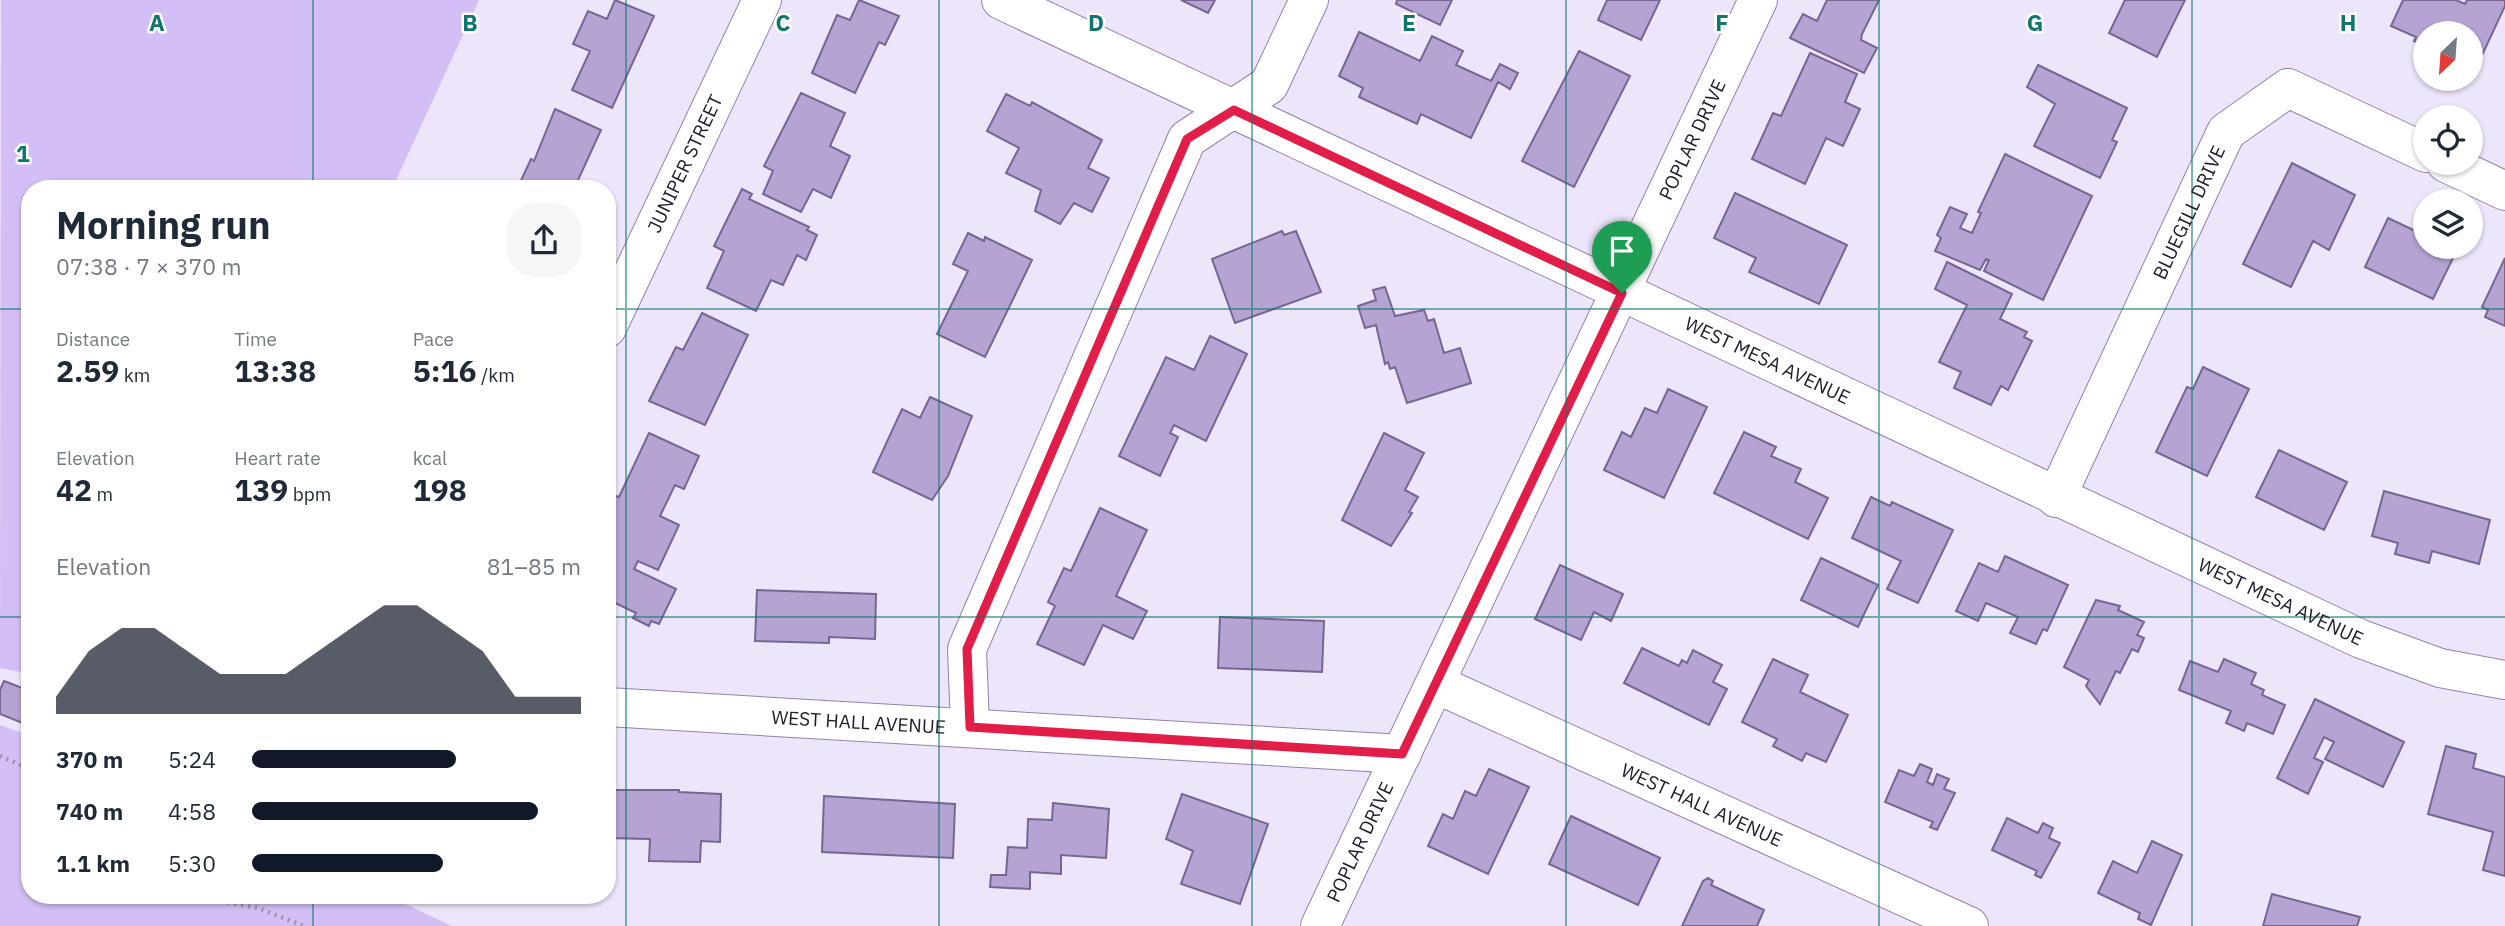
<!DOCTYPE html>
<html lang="en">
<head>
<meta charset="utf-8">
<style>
  body { margin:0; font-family:"IBM Plex Sans",sans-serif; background:#f6f6f7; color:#1f2937; height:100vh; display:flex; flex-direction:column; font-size:26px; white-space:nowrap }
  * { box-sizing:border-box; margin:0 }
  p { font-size:23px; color:#747a83 }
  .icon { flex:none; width:38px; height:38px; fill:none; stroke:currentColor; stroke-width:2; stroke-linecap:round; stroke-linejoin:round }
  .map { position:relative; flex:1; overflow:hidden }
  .drawer { position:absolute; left:21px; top:180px; width:595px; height:724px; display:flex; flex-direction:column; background:#fff; border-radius:28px; box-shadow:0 2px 5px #0004 }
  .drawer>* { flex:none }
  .needle { width:46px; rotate:205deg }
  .buttons { position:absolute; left:2413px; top:21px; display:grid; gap:14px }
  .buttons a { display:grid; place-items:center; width:70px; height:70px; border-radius:50%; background:#fff; box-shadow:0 2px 5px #0004; font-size:35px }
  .pin { position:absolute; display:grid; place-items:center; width:60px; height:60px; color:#fff; margin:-72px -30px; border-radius:50% 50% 50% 0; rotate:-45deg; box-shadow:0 0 7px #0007 }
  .pin .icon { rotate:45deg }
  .round { display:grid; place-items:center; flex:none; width:74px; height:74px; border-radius:28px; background:#f6f6f7 }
  .overview { display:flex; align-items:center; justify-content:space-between; height:119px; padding:0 35px }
  h1 { font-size:38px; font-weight:700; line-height:52px }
  .metrics { display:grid; grid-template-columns:repeat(3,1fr); gap:10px; height:119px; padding:7px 35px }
  .metrics div { display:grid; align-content:center }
  .metrics b { font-size:30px; font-weight:700 }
  .metrics small { font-size:19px; font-weight:400 }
  .metrics p { font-size:19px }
  .chart { height:196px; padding:14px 35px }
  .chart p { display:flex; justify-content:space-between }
  .chart svg { width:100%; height:126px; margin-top:7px; fill:#111827; opacity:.7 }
  ul { padding:0 35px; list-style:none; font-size:23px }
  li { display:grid; grid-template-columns:112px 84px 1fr; align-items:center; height:52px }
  li i { height:18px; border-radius:9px; background:#111827 }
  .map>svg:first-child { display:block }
</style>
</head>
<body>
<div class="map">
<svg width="2505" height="926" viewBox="0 0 2505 926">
  <rect width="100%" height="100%" fill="#ede6fb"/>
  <path fill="#d3bef5" d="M1 0H479L392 189H30V673H26L0 668Z
    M0 725 30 736V896H388L452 926H0Z"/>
  <path fill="#b5a3d4" stroke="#776593" stroke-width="2" d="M615 0 654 16 612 108 572 90 590 51 573 44 588 11 607 19Z
    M859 0 899 16 885 45 879 42 855 93 812 73 837 15 850 20Z
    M1181 0H1215L1208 13Z
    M1397 0H1452L1440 25 1396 4Z
    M1607 0H1606H1660L1641 40 1598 20Z
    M1827 0H1879L1862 34 1861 40 1877 48 1864 73 1790 38 1803 14 1817 21Z
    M2125 0H2185L2157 57 2109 33Z
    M2403 0H2456L2465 4 2467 0H2505V6L2478 64 2471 61V33H2426V46L2414 41 2416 37 2391 26Z
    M1359 32 1420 61 1432 36 1463 51 1456 65 1491 81 1500 64 1518 73 1510 89 1498 82 1471 138 1421 114 1417 124 1359 97 1363 88 1339 76Z
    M1579 51 1630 76 1574 187 1522 161Z
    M1810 53 1857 74 1845 102 1860 109 1843 146 1826 138 1805 184 1752 159 1773 113 1781 116Z
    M2038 65 2127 108 2112 140 2117 142 2100 178 2034 146 2055 104 2027 87Z
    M801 93 845 113 830 146 850 156 831 198 813 189 801 212 763 194 773 171 764 166Z
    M1006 94 1030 106 1032 102 1102 140 1088 168 1109 178 1092 212 1074 203 1060 224 1035 211 1041 190 1006 173 1019 148 987 131Z
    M555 109 601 130 574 189H517L531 159 534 161Z
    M2005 154 2092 196 2043 300 1984 271 1989 260 1986 259 1980 270 1935 251 1941 238 1937 235 1950 207 1967 214 1960 228 1972 233 1981 213 1978 212Z
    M2292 163 2355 195 2329 250 2313 241 2291 287 2243 264Z
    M742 189 752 194 749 199 809 227 807 230 817 235 806 260 797 255 783 285 771 280 756 311 707 288 724 251 714 246Z
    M1735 193 1847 245 1819 304 1749 272 1756 258 1714 238Z
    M2388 218 2426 236V247H2435L2454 256 2433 299 2365 267Z
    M1282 231 1284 235 1296 231 1321 292 1235 323 1212 259Z
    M968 233 984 241 985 237 1032 260 985 357 937 334 968 271 953 264Z
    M2505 258V326L2485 317 2488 310 2482 307Z
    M1947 262 2012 294 2000 319 2027 332 2024 337 2032 341 2008 390 2001 386 1991 405 1954 388 1961 372 1939 362 1967 305 1935 289Z
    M1385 287 1395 316 1424 310 1428 321 1434 319 1444 353 1460 348 1471 383 1407 403 1395 367 1390 369 1388 362 1385 364 1376 325 1365 328 1358 306 1376 300 1373 290Z
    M702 313 748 335 705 425 649 401 676 347 683 350Z
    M1210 336 1247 354 1206 441 1174 425 1170 433 1178 437 1160 476 1119 456 1166 357 1194 370Z
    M2203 367 2249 389 2207 476 2156 452 2187 387 2193 389Z
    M1668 389 1707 407 1664 498 1604 470 1622 432 1631 437 1645 408 1657 413Z
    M930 397 972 416 948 476 932 500 873 472 902 409 920 418Z
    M1744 432 1776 447 1771 456 1801 469 1795 482 1828 498 1808 539 1714 493Z
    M649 433 699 456 684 489 675 485 660 516 679 525 658 570 638 561 634 569 676 589 659 624 651 621 649 626 633 618 636 613 607 599V508L613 495 619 497Z
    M1384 433 1424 453 1405 490 1418 497 1409 512 1412 513 1391 546 1342 520Z
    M2279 450 2347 482 2324 530 2256 497Z
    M2384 491 2490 520 2479 564 2432 551 2429 563 2395 554 2398 543 2372 536Z
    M1871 497 1890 506 1892 502 1953 530 1918 603 1887 589 1901 561 1852 538Z
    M1100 508 1147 530 1116 596 1147 611 1133 639 1103 625 1084 665 1037 644 1055 606 1048 602 1064 568 1071 571Z
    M2005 556 2068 585 2047 631 2043 629 2036 644 2010 633 2018 617 1986 603 1978 621 1956 611 1979 563 1998 572Z
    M1821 558 1878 585 1858 627 1801 600Z
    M1560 565 1623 594 1611 621 1594 612 1581 640 1535 619Z
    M757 590 876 594 875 639 829 637V643L755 641Z
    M2096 600 2120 606 2118 610 2144 622 2137 635 2144 638 2138 652 2132 649 2120 673 2116 671 2100 704 2086 686 2089 680 2064 667Z
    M1220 617 1324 621 1322 672 1218 668Z
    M1642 648 1679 666 1682 660 1687 663 1693 650 1722 665 1713 682 1727 689 1709 725 1624 683Z
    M1773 659 1808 675 1800 692 1848 715 1826 762 1806 753 1802 761 1773 746 1777 739 1742 722Z
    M2224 659 2256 673 2251 684 2264 690 2262 695 2285 705 2273 734 2247 723 2244 731 2226 723 2231 711 2179 690 2190 661 2218 672Z
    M4 681 30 691V726L0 714V690Z
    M2315 699 2404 742 2383 787 2325 759 2334 742 2324 737 2314 758 2323 762 2308 794 2277 778Z
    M2446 746 2476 754 2473 768 2505 777V876L2483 870 2493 832 2428 814Z
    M1920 764 1932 769 1927 782 1933 785 1937 774 1949 779 1944 789 1955 793 1937 830 1930 827 1933 822 1885 802 1899 770 1914 776Z
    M1489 769 1529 787 1488 874 1428 846 1443 814 1453 819 1465 791 1476 796Z
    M608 790H679V792L721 794 720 842 701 841 700 862 649 861 650 839 607 838Z
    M1182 794 1268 824 1240 904 1181 884 1193 851 1166 839Z
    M824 796 955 804 953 858 822 852Z
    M1053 803 1109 809 1106 858 1061 855V874L1030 872V889L990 887 991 875H1006L1008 847 1027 848 1028 819 1052 820Z
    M1571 816 1660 858 1638 905 1549 864Z
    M2007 818 2038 833 2043 823 2053 828 2049 838 2060 843 2041 878 2035 875 2037 871 1992 850Z
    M2152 841 2182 855 2151 925 2138 919 2140 913 2098 893 2113 861 2137 873Z
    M1708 878 1713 881 1711 885 1764 910 1757 926H1682L1703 881Z
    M2272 894 2360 917 2357 926H2263Z"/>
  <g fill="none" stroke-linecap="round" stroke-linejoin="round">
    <g stroke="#9381b1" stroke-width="40">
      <g id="minor">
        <path id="s1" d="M1001 0 2361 639 2440 668 2505 680"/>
        <path d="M2446 163 2505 191"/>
        <path id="s2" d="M607 328 762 0"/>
        <path id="s3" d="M2056 498 2226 132 2288 88 2426 153"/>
        <path id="s4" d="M1436 684 1969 926"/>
        <path id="s5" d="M607 707 1402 754"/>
        <path d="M970 727 967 649 1187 139 1269 85 1309 0"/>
        <path id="s6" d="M1320 926 1758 0"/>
      </g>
    </g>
    <path stroke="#9b94a8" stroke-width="4.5" stroke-dasharray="2 5" stroke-linecap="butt" d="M0 756 30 769
      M193 896 258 908 304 926"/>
    <use href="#minor" stroke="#fff" stroke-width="38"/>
  </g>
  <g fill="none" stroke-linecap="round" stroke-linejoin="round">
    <g stroke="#fff" stroke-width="14">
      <path id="route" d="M1234 110 1622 293 1402 754 970 727 967 649 1187 139Z"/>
    </g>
    <use href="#route" stroke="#e11d48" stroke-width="9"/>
  </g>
  <path fill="none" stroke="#0f766e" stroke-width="2" stroke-opacity="0.55" d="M313 0V189M626 0V926M939 0V926M1252 0V926M1566 0V926M1879 0V926M2192 0V926M0 309H30M607 309H2505M0 617H30M607 617H2505M313 896V926"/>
  <g text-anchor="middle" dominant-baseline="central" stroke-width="5" stroke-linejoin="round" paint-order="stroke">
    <g font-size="19" fill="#211a2d" stroke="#fff">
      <text stroke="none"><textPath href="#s6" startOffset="870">POPLAR DRIVE</textPath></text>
      <text stroke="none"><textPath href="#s2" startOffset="182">JUNIPER STREET</textPath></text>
      <text stroke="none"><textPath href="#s3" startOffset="315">BLUEGILL DRIVE</textPath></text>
      <text stroke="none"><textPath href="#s1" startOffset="847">WEST MESA AVENUE</textPath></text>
      <text stroke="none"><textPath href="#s1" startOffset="1414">WEST MESA AVENUE</textPath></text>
      <text stroke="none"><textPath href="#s5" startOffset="252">WEST HALL AVENUE</textPath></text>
      <text stroke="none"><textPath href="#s4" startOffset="292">WEST HALL AVENUE</textPath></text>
      <text stroke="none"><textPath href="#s6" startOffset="93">POPLAR DRIVE</textPath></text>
    </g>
  </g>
  <g font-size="23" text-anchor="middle" font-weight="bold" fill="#0f766e" stroke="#fff" stroke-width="5" stroke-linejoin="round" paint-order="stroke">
    <text x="157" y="31">A</text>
    <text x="470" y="31">B</text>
    <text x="783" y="31">C</text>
    <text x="1096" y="31">D</text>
    <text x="1409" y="31">E</text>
    <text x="1722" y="31">F</text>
    <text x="2035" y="31">G</text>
    <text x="2348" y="31">H</text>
    <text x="23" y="162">1</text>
  </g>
</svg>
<div class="buttons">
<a><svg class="needle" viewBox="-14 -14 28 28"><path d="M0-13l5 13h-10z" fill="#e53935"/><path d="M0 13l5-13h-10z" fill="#747a83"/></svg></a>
<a><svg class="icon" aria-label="locate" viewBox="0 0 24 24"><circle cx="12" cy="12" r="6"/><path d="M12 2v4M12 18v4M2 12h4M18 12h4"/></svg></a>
<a><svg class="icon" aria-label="layers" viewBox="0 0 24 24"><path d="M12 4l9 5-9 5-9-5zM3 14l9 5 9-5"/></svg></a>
</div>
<div class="pin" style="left:1622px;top:293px;background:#1e9e55"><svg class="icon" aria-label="arrive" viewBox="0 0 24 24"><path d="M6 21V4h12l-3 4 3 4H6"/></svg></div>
<section class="drawer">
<div class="overview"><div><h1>Morning run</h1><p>07:38 · 7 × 370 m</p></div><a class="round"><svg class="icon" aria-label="share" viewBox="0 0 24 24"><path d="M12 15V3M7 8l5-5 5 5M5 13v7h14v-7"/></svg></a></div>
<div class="metrics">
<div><p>Distance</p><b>2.59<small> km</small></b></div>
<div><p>Time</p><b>13:38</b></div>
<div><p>Pace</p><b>5:16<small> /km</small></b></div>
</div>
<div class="metrics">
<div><p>Elevation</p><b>42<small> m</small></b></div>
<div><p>Heart rate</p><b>139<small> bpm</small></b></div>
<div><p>kcal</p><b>198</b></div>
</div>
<div class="chart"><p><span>Elevation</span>81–85 m</p>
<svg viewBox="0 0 160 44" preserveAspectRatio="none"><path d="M0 44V38L10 22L20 14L30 14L40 22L50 30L60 30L70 30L80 22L90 14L100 6L110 6L120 14L130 22L140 38L150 38L160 38V44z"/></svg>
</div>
<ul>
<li><b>370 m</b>5:24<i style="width:62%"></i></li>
<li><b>740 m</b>4:58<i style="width:87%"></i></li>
<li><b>1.1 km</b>5:30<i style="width:58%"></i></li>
</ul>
</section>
</div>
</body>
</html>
